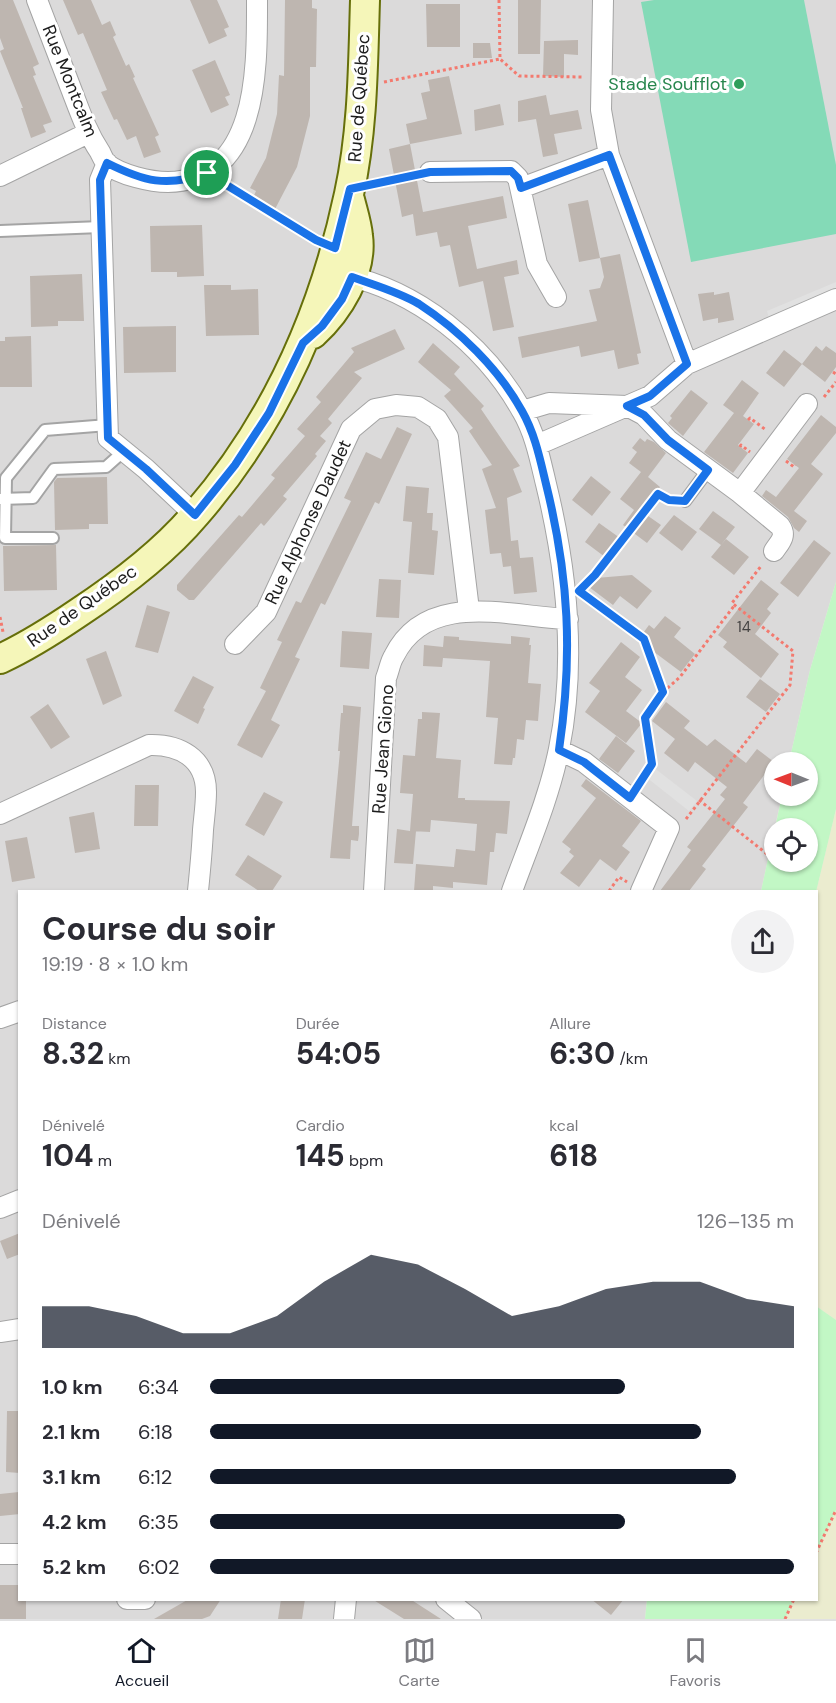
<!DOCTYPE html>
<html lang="fr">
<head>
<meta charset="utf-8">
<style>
  body { margin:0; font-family:"DM Sans",sans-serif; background:#f2f2f3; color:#2b2b33; height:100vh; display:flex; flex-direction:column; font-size:22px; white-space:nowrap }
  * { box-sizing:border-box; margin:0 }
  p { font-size:20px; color:#7c7c81 }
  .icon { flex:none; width:33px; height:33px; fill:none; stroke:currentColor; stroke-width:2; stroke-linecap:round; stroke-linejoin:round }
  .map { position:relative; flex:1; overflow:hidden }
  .side { position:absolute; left:18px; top:890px; width:800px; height:711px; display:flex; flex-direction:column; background:#fff; border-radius:0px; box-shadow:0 2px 4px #0004 }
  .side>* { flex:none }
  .needle { width:39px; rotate:271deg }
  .tools { position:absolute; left:764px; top:752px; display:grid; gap:12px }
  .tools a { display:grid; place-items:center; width:54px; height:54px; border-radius:50%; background:#fff; box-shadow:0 2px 4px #0004; font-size:30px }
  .pin { position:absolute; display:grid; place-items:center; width:51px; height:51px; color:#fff; margin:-26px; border:3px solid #fff; border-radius:50%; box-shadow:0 2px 6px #0007 }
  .round { display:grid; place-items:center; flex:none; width:63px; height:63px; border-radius:32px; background:#f2f2f3 }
  .head { display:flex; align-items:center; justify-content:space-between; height:102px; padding:0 24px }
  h1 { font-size:33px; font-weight:700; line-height:45px }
  .stats { display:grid; grid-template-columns:repeat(3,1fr); gap:9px; height:102px; padding:6px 24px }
  .stats div { display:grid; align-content:center }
  .stats b { font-size:30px; font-weight:700 }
  .stats small { font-size:16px; font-weight:400 }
  .stats p { font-size:16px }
  .chart { height:168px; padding:12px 24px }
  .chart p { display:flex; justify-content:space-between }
  .chart svg { width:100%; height:108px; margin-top:6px; fill:#111827; opacity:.7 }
  ul { padding:0 24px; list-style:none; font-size:20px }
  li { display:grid; grid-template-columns:96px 72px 1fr; align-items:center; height:45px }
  li i { height:15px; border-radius:8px; background:#111827 }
  .tabs { display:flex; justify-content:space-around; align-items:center; height:84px; border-top:2px solid #e1e1e2; background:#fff; font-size:16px; color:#7c7c81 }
  .tabs a { display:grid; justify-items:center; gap:3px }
  .tabs .on { color:#111827 }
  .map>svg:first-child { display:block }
</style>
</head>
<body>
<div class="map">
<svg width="836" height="1619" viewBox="0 0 836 1619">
  <rect width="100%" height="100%" fill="#eeeae3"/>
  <path fill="#dbdada" d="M0 0H836V582L810 670 789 762H774V795H782L761 891H20V1599H647L645 1619H0Z"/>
  <path fill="#ebeccf" d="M836 809V1320L816 1306V892Z
    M836 1510V1619H785L794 1599H816V1553Z"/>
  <path fill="#c2f7c5" d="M836 582V809L816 892 761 891 774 831V861H807V828H775L782 795H807V762H789L810 670Z
    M816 1306 836 1320V1510L816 1553Z
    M647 1599H794L785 1619H645Z"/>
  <path fill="#84dab7" d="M654 0H804L836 165V234L691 262 641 2Z"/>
  <path fill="#e1e1e1" d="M836 282V294L770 322 767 311Z
    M653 767 697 801 689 811 646 777Z"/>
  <path fill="#beb6b0" d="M0 0H13L39 64 33 67 36 75 33 76 52 122 43 125 46 132 31 138 21 108H23L0 51 4 49 0 38Z
    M63 0H91L102 25 110 21 116 35 113 37 126 66 129 64 135 77 133 78 159 135 155 137 161 152 144 158 136 136 127 140 117 119 114 120 101 92 107 90 83 33 78 35Z
    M190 0H217L229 27 224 29 227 36 209 44Z
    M285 0H312V8L317 9 316 67H310V116L297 167 274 211 252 200 256 191 250 188 266 158 277 114 279 75 284 76Z
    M518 0H541L540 54H518Z
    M426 4H460V47H427Z
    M578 40V55L564 54V77L543 76 544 41Z
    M473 43H490L492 58H473Z
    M215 60 230 95 225 97 229 105 211 113 192 70Z
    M449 76 462 134 410 144 406 124 427 119 421 93 430 91 428 80Z
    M546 95 550 115 578 110 582 129 554 134 558 154 543 157 536 119 518 122V101Z
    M500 104 504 125 475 131 474 110Z
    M410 144 423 212 503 196 507 218 468 226 477 269 517 260 519 274 504 277 514 327 493 331 483 281 459 287 450 245 440 247 437 232 416 236 413 214 402 217 389 149Z
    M588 200 600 258 579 262 568 204Z
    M202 225 204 276 177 277V272H151L150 226Z
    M620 254 641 353 637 354 639 364 618 369 614 350 581 357 579 346 522 358 518 337 597 321 589 290 600 288 604 277 600 258Z
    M82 274 84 321H58V326L31 327 30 276Z
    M204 285H231V290L258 289 259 335 206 336Z
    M714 292V295L729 292 734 320 718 323V318L703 321 698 294Z
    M176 326V372L124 373 123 327Z
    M395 329 405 349 354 372 362 378 328 419 332 423 320 436 326 441 315 454 317 456 283 496 287 499 264 526 261 523 194 600H189L177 590V585L239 515 242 517 275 478 271 475 305 436 297 429 321 402 316 397 354 352 351 348Z
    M31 336 32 387H0V341H5V337Z
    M433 343 460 367 454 374 484 406 481 409 520 466 513 469 522 492 507 498 511 541 518 540 520 558 533 557 537 592 514 594 511 566 503 567 501 553 490 554 485 510 496 508 482 469 492 465 469 431 473 428 444 396 451 390 418 362Z
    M816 346 822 351 826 346 836 353V367L825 382 802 364Z
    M784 350 802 364 784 387 766 373Z
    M742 380 759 393 743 416 754 424 738 445 748 453 733 473 704 452 734 413 723 405Z
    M691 390 708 403 683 436 668 423 672 418 670 416Z
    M821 415 836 427V433L811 464 823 474 794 511 807 521 799 532 794 528 788 517 762 496 766 490 776 497 799 468 787 459Z
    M397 427 412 434 379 504 375 502 325 605 321 603 295 657 300 659 271 720 280 725 262 758 237 745 266 691 260 688 282 642 277 640 296 601 301 603 351 501 344 498 366 452 381 459Z
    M640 438 645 442 647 439 654 442 666 453 648 477 660 487 641 511 661 525 647 543 623 525 634 510 620 499 641 472 629 463 637 452 632 448Z
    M591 476 611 492 592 516 572 500Z
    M107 477 108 524H89V529L55 530 54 482 57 478Z
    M406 486 429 488 427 513H433L432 530 438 531 434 575 408 573 412 522 403 521Z
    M713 511 735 527 721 545 699 529Z
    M674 515 697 532 682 551 659 533Z
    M599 523 620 538 605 557 585 542Z
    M726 539 749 557 734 575 711 557Z
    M814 540 831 553 798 597 780 583Z
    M56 545 57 590 4 591 3 546Z
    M632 575 652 591 637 609 620 596 613 605 589 587 596 578Z
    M379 579 401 580 399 618 376 617Z
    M761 580 779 594 767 609 771 613 755 634 779 654 761 678 723 647 727 642 718 635Z
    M147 605 170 612 158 653 135 647Z
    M665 616 681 628 674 637 695 654 681 672 638 640 649 625 654 629Z
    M342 631 372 633 369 669 340 667Z
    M444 636 459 637V640L511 644V636L530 638 529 645H531L528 683 541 684 538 721 526 720 524 740 517 739 515 758H513L512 765 494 764 498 718 486 717 490 661 443 658 442 667 423 666 424 645 443 647Z
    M621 642 640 657 625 677 642 690 626 711 642 723 626 743 585 712 600 691 589 683Z
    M106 651 122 696 103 705 86 659Z
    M193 676 214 687 203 708 205 709 198 724 174 711Z
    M760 679 780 694 766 712 746 697Z
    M666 702 690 721 684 728 707 746 715 739 746 763 757 749 774 762 743 803 748 807 702 866 706 869 689 891H660L691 850 687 847 725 799 720 795 727 787 695 762 688 772 664 753 675 739 652 721Z
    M48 704 70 737 51 749 30 717Z
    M343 705 361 707 352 826H359V834L358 841 351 840 350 859 330 858 340 751H338L341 713H343Z
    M422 712 440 713 436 758 461 760 458 798H465V800L510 801 507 834 496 833 494 852H490L487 885 453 882V888L433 886V891H414L416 864 454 867 456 849 475 851 477 824 431 820 430 832 411 831H416L413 864 394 863 397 829 410 831 413 794 400 793 403 755 415 756 418 719H422Z
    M616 736 635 751 618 773 599 759Z
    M586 779 641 821 622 846 630 852 616 871 600 859 579 887 560 873 574 856 569 852 571 849 562 842 596 798 581 786Z
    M135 785H159L158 826H134Z
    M264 792 283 802 264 836 245 825Z
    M94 812 100 849 75 853 69 817Z
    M27 837 35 878 12 882 5 841Z
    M248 855 282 876 272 891H259L235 875Z
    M20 1233V1254L7 1259 0 1241Z
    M7 1411H20V1473L6 1472Z
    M19 1492 20 1514 0 1516V1494Z
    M0 1585H20V1599H26V1619H0Z
    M189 1599H221L210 1616 202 1619H154Z
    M281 1599H305L302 1619H278Z
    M372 1599H410L441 1619H404Z
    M591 1599H624L611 1615Z"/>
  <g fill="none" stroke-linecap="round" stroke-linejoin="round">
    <g stroke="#a4a4a4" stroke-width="14">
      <path id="lane" d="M0 231 101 227
        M0 499 33 498 54 469 106 467 124 451
        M685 501 708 470
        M53 538H5L6 478 45 430 108 425"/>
    </g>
    <g stroke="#a4a4a4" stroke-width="22">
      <path id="street" d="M37 0C48 29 59 57 70 86 79 109 86 131 100 152 102 156 104 161 107 164 120 175 151 182 168 182 260 180 257 66 257 0
        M603 0 601 110 609 155 687 364
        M107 163 100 180 108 438 146 469 195 515
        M430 172 511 171 518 178 537 264 556 297
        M0 176 88 133
        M521 188 609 155
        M343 275C417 290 485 345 522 411 535 433 540 459 546 484 567 570 577 660 559 749 549 798 529 844 512 891
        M522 411 549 403 627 406 644 415 668 440 740 493 780 526C787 536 780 542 774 551
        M537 445 650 396 687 364 836 299
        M740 493 807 404
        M235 644 266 612 351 429 375 409 396 405 418 407 437 419 448 437 469 610
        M559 750 584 762 669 828 641 891
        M0 814 149 745C179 744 206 758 206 792 206 805 204 818 203 830 202 850 200 871 198 891
        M374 891 386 678C389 671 390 662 394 656 427 589 511 617 568 619
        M0 1018 20 1011
        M0 1208 20 1200
        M0 1332 20 1329
        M0 1554H20
        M127 1599H145
        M446 1599 471 1619
        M344 1619 346 1599"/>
    </g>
    <g stroke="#666f0a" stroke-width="32">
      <path id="secondary" d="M313 334C338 311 363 272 358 236 357 224 353 212 350 200
        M0 659C28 646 53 630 78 613 119 586 164 552 196 514 275 423 324 312 349 194 363 130 363 65 365 0"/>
    </g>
    <path stroke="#f37a6f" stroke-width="3" stroke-dasharray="3 3" stroke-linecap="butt" d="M499 0 500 59 519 76 582 77
      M384 82 500 59
      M221 182 315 240
      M372 185 413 176
      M833 372 836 374
      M824 397 836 382
      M748 420 750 418 766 430
      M740 447 741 445 750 452
      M786 461 794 467 795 465
      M582 587 595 575 658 494 673 500
      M584 595 644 639 663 692 645 718 652 764 639 784
      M0 617 3 632
      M663 692 680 677 734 606
      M699 800 767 854
      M686 819 790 685 793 651 732 603 762 565
      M609 891 619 877 627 882
      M816 1553 836 1510
      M785 1619 794 1599"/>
    <use href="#lane" stroke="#fff" stroke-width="10"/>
    <use href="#street" stroke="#fff" stroke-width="20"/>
    <use href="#secondary" stroke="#f5f6b9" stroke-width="28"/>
  </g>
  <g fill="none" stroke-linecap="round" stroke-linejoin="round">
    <g stroke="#fff" stroke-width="12">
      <path id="route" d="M609 155 687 364 650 396 627 406 644 415 668 440 708 470 685 501 669 500 658 494 595 575 579 591 644 639 663 692 645 718 652 764 630 798 584 762 559 750C573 655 569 577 546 484 540 459 535 434 522 411 499 369 459 330 419 304 399 292 374 285 352 277L342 299 322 326 303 343 269 413 235 465 195 515 146 469 108 438 100 180 107 163C143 181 167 188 207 173L316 240 335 248 350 189 430 172 511 171 518 178 521 188Z"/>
    </g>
    <use href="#route" stroke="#1a73e8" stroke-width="8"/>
  </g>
  <circle fill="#2e9e5b" stroke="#fff" stroke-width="2" cx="739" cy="84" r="6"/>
  <g text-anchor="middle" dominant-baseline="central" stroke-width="6" stroke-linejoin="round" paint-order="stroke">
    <g font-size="15" fill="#454342">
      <text x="744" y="627">14</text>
    </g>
    <g font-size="18" fill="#1d1d1d" stroke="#fff">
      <text transform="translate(70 81) rotate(68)">Rue Montcalm</text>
      <text transform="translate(359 98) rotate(-86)">Rue de Québec</text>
      <text transform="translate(308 522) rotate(-65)">Rue Alphonse Daudet</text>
      <text transform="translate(82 606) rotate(-35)">Rue de Québec</text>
      <text transform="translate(383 749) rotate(-86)">Rue Jean Giono</text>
    </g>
    <g font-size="18" fill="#27864d" stroke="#fff" text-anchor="end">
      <text x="727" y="84">Stade Soufflot</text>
    </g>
  </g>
</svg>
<div class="tools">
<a><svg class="needle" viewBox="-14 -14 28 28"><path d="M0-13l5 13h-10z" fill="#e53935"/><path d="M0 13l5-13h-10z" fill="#7c7c81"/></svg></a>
<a><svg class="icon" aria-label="locate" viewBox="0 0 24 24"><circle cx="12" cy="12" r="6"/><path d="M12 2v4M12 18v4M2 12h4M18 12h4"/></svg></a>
</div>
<div class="pin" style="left:207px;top:173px;background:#1e9e55"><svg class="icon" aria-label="arrive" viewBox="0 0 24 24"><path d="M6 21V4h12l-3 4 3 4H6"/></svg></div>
<section class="side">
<div class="head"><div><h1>Course du soir</h1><p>19:19 · 8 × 1.0 km</p></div><a class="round"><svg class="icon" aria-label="share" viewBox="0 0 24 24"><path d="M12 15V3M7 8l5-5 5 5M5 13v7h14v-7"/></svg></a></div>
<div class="stats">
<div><p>Distance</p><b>8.32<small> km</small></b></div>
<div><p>Durée</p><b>54:05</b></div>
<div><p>Allure</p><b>6:30<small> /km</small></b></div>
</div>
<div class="stats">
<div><p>Dénivelé</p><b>104<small> m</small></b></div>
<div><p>Cardio</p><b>145<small> bpm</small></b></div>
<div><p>kcal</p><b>618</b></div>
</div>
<div class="chart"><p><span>Dénivelé</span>126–135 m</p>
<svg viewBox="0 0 160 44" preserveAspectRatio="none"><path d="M0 44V27L10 27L20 31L30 38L40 38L50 31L60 17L70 6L80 10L90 20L100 31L110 27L120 20L130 17L140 17L150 24L160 27V44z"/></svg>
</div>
<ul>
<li><b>1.0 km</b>6:34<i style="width:71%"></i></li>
<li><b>2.1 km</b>6:18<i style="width:84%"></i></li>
<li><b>3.1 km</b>6:12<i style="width:90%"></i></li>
<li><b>4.2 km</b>6:35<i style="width:71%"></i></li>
<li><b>5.2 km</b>6:02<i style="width:100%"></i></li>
</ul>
</section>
</div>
<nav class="tabs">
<a class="on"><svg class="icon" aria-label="home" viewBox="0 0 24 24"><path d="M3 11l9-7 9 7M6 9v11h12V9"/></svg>Accueil</a>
<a><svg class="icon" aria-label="map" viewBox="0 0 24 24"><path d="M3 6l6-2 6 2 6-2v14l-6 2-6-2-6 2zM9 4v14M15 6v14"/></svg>Carte</a>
<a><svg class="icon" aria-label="saved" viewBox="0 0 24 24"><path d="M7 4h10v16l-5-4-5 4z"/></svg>Favoris</a>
</nav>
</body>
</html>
